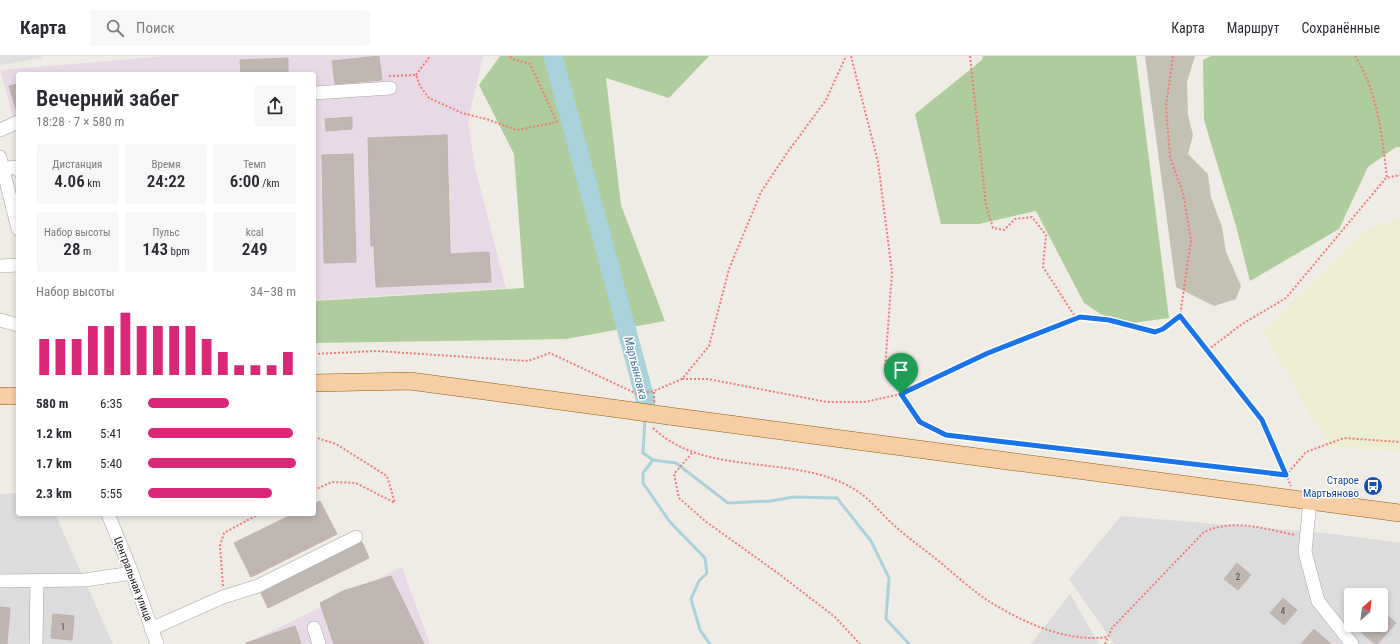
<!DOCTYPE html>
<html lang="ru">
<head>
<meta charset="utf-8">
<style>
  body { margin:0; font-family:"Roboto Condensed",sans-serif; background:#f7f7f7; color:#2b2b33; height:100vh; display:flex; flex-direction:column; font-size:15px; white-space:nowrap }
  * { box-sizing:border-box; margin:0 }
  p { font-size:13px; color:#7c7c81 }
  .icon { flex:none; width:22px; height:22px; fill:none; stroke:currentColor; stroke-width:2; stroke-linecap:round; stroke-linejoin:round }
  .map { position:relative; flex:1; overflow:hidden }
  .side { position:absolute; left:16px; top:16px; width:300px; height:444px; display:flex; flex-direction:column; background:#fff; border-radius:4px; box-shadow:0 2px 6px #0003 }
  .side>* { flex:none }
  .needle { width:26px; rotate:28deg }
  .fabs { position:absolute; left:1344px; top:532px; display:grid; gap:8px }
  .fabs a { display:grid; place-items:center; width:44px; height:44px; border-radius:4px; background:#fff; box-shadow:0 2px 6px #0003; font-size:20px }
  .pin { position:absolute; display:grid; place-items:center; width:34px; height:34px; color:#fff; margin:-41px -17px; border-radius:50% 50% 50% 0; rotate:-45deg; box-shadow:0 0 4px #0007 }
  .pin .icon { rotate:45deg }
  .round { display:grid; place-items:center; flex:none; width:42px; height:42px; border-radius:4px; background:#f7f7f7 }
  .head { display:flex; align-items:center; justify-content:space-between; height:68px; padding:0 20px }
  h1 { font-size:22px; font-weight:600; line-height:30px }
  .stats { display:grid; grid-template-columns:repeat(3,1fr); gap:6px; height:68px; padding:4px 20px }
  .stats div { display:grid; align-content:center; border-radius:4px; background:#f7f7f7; text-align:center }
  .stats b { font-size:17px; font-weight:600 }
  .stats small { font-size:11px; font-weight:400 }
  .stats p { font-size:11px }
  .chart { height:112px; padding:8px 20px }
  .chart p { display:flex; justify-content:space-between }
  .chart svg { width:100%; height:72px; margin-top:4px; stroke:#db2777; stroke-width:6 }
  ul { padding:0 20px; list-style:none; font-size:13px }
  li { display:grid; grid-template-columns:64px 48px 1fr; align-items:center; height:30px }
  li i { height:10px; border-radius:5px; background:#db2777 }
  header { display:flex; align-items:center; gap:24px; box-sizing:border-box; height:56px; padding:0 20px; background:#fff; border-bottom:1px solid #e1e1e2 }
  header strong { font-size:19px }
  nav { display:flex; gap:22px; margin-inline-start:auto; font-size:14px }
  .search { width:280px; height:36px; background:#f7f7f7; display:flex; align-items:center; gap:10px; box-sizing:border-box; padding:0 14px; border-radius:4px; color:#7c7c81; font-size:15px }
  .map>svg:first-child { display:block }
</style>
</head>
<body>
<header>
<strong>Карта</strong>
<div class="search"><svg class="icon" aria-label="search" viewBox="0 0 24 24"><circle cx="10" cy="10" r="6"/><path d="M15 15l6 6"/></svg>Поиск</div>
<nav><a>Карта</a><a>Маршрут</a><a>Сохранённые</a></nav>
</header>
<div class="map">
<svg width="1400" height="588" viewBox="0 0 1400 588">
  <rect width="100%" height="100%" fill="#efece6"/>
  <path fill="#dddcdc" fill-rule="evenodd" d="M18 437V458H55L113 588H0V438Z
    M1121 460 1335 478 1400 487V588H1114L1069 523ZM1351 539H1381V569H1351Z
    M1070 538 1099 588H1031Z"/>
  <path fill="#e8d9e6" d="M167 0H483L468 65 475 111 506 232 314 244V18H18V77L0 14Z
    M402 511 430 588H246Z"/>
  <path fill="#c3c2b2" d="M1145 0H1195L1187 26 1188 59 1193 79 1188 98 1208 118 1211 141 1222 171 1226 196 1241 230 1236 243 1214 250 1176 231Z"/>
  <path fill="#ecedd3" d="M1400 162V396L1328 390 1263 275 1365 174Z"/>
  <path fill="#afcc9e" d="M500 0H709L669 42 606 22 621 149 665 265 566 283 314 287V245L524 232 514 98 479 29Z
    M983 0H1136L1169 262 1117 269 1084 247 1036 155 979 168H941L915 58 982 4Z
    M1211 0H1400V91H1396L1368 111 1339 173 1250 225 1236 170 1204 64 1203 4Z"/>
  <path fill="#dfdfdf" d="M0 0H41L42 2 0 9Z"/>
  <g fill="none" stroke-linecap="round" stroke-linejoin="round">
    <path stroke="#aad2da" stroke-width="3" d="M645 362 643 397 653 404 676 407 728 447 771 445 793 441 837 442 871 485 889 522 886 563 909 588
      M653 404 643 417V427L670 466 705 502 707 517 699 525 691 543 700 574 710 588"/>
    <path stroke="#aad2da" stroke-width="19" d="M553 0 646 346"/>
  </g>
  <path fill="#c0b7b3" stroke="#c0b2aa" d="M379 0 382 24 335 28 332 5Z
    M288 2V18H241L240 4Z
    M18 28V53H16L9 30Z
    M352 61V73L326 75 325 63Z
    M447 79 450 198 489 196 491 226 376 231 374 190H371L368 82Z
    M353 98 356 206 324 207 322 99Z
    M320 445 337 478 251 521 234 487 293 458H314V448Z
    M362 486 369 502 268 552 261 537Z
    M1237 507 1251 519 1238 534 1224 523Z
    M391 520 424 588H334L320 547 343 535Z
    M1283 542 1297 554 1284 569 1270 557Z
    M0 551 10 552 7 588H0Z
    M1381 554 1396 567 1377 588H1375L1353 569H1381Z
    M53 558 74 560 72 584 51 582Z
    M295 570 301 588H246V587Z
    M1314 573 1331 588H1301Z"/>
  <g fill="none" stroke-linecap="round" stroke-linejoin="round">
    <g stroke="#a3a3a3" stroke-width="14">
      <path id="minor" d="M314 37 390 32
        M0 74 18 66
        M0 101 18 173
        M3 114 13 111 18 114
        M0 210 18 209
        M0 264 18 269
        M1310 445 1305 496 1318 545 1352 588
        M108 458 132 517 157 588
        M0 525 85 524 132 517
        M314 572 319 588
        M151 573 223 541 258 530 356 481
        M36 588 37 525"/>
    </g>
    <g stroke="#905b0b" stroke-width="18">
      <path id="major" d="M314 327 410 325 619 353
        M0 340H18
        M669 360 1400 457"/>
    </g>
    <path stroke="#f07b77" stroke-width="2" stroke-dasharray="2 2" stroke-linecap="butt" d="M851 0 878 106 892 216 885 313 920 366 946 379 1286 419 1306 396 1344 382 1400 386
      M970 0 986 149 993 172 1004 174 1015 163 1032 161 1046 179 1043 211 1076 262
      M1173 0 1166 50 1170 101 1183 137 1191 184 1180 260 1262 364 1291 430
      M1355 0C1378 36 1382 80 1387 122
      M416 19 430 0
      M389 20 416 19 420 30 429 42 462 57 486 63 517 74 557 66 530 8 513 3 509 0
      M1208 294 1242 268 1286 242 1386 122 1400 119
      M314 298 377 295 528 305 550 297 637 338 654 335 682 323 709 290 729 213 761 136 787 97 826 44 846 0
      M682 323H708L827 346H865L901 338 988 297 1080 261 1109 264 1155 276 1163 273 1180 260
      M654 346V335
      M653 372C707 424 801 395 860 437 873 446 883 460 895 470 909 483 925 494 940 506 955 519 971 533 987 544 1020 565 1066 587 1107 581
      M314 381 336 388 387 420 395 447
      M692 397 674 418 679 442 705 465 779 518 835 561 860 588
      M314 434 332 426 356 427 395 447
      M223 530 220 490 224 477 259 458
      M1105 588 1112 572 1204 476C1235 462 1264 473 1295 479"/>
    <use href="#minor" stroke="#fff" stroke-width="13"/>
    <use href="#major" stroke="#f6cda5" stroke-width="17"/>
    <g stroke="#905b0b" stroke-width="18" stroke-linecap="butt">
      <path id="major-bridge" d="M619 353 669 360"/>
    </g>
    <use href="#major-bridge" stroke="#f6cda5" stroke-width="17"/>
  </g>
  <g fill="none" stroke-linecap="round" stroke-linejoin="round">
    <g stroke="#fff" stroke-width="8">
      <path id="route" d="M1180 260 1262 364 1286 419 946 379 920 366 901 338 988 297 1080 261 1109 264 1155 276 1163 273Z"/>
    </g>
    <use href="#route" stroke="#1a73e8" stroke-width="5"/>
  </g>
  <defs>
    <g id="bus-disc" transform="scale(1)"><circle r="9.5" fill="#1a4fb4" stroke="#fff"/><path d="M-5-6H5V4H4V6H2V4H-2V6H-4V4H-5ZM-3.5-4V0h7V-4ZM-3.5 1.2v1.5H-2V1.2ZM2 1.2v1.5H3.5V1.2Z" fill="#fff"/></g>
  </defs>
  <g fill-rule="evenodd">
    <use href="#bus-disc" x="1373" y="430"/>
  </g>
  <g text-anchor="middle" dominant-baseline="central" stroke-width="3" stroke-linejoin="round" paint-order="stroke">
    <g font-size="9" fill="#474544">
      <text x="1238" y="521">2</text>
      <text x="1283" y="555">4</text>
      <text x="63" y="571">1</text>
    </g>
    <g font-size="11" fill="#164399" stroke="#fff" text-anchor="end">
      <text x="1359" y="424">Старое<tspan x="1359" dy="13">Мартьяново</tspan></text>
    </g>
    <g font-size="11" fill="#1f1f1f" stroke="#fff">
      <text transform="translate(133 523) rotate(69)">Центральная улица</text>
    </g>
    <g font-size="12" font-style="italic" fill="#4c789a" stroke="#fff">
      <text transform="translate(636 312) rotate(76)">Мартьяновка</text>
    </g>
  </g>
</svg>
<div class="fabs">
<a><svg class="needle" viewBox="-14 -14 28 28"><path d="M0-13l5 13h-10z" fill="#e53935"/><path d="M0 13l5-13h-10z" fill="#7c7c81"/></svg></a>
</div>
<div class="pin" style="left:901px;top:338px;background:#1e9e55"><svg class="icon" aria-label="arrive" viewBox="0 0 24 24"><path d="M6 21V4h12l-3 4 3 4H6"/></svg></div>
<section class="side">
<div class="head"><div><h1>Вечерний забег</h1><p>18:28 · 7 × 580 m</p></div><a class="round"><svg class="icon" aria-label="share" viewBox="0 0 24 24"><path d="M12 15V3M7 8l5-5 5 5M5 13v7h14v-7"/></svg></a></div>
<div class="stats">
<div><p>Дистанция</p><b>4.06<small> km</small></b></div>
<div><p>Время</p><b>24:22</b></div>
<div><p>Темп</p><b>6:00<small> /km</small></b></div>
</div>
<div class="stats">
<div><p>Набор высоты</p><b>28<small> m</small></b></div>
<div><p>Пульс</p><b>143<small> bpm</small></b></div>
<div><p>kcal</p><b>249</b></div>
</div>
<div class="chart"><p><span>Набор высоты</span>34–38 m</p>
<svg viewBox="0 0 160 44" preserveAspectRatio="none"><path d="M5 44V22M15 44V22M25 44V22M35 44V14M45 44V14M55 44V6M65 44V14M75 44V14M85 44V14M95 44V14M105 44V22M115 44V30M125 44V38M135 44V38M145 44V38M155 44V30"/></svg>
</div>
<ul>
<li><b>580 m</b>6:35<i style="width:55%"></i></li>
<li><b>1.2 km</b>5:41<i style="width:98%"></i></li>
<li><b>1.7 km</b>5:40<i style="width:100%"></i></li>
<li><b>2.3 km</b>5:55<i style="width:84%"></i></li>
</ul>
</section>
</div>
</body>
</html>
